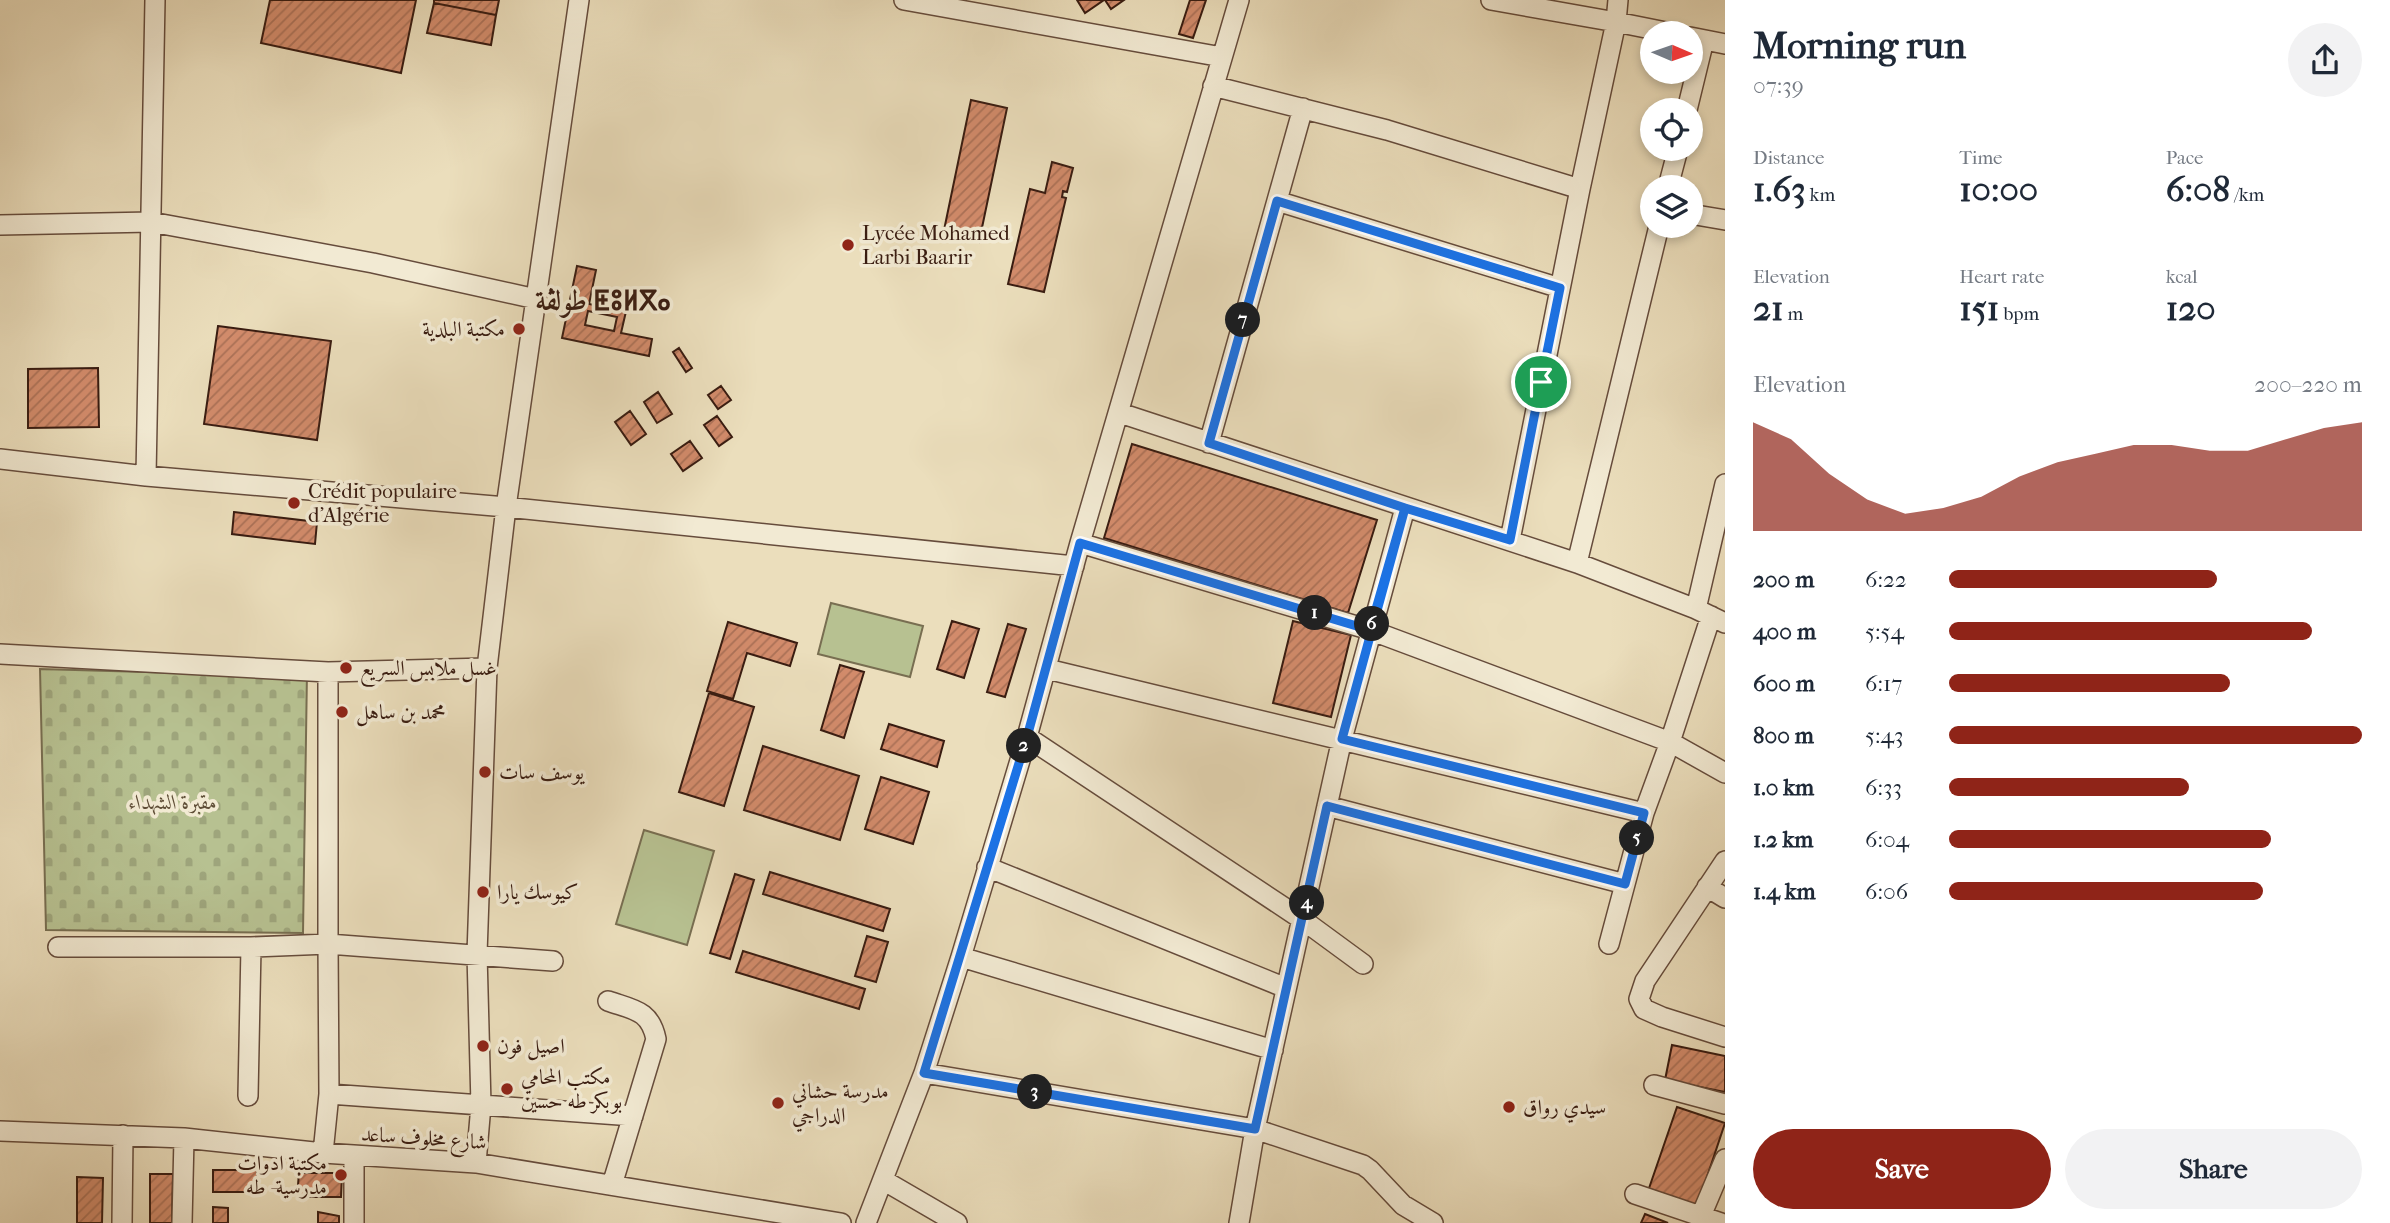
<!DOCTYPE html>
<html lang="en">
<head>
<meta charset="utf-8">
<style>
  body { margin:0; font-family:"IM FELL French Canon",Amiri,"Noto Sans Tifinagh",serif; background:#f2f2f3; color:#1f2937; height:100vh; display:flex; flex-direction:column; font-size:26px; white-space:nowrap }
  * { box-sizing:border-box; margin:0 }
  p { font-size:23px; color:#747a83 }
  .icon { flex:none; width:38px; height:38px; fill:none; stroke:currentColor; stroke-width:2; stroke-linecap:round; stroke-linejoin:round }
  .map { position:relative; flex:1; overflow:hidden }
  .details { display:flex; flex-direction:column; background:#fff; width:665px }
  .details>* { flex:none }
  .needle { width:46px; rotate:92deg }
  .tools { position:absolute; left:1640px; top:21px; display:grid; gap:14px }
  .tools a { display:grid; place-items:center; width:63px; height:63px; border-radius:50%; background:#fff; box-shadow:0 4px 10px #0003; font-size:35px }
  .pin { position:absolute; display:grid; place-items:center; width:60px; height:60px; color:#fff; margin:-30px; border:4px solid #fff; border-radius:50%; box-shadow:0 2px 7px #0007 }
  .km { position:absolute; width:35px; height:35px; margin:-18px; border-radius:50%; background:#222; color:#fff; font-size:19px; line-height:35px; text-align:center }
  .round { display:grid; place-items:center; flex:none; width:74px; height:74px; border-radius:37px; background:#f2f2f3 }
  .summary { display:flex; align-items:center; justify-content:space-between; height:119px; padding:0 28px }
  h1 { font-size:38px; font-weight:700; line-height:52px }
  .figures { display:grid; grid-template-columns:repeat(3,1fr); gap:10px; height:119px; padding:7px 28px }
  .figures div { display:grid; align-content:center }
  .figures b { font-size:35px; font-weight:700 }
  .figures small { font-size:19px; font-weight:400 }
  .figures p { font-size:19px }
  .chart { height:196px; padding:14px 28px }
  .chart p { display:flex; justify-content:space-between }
  .chart svg { width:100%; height:126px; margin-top:7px; fill:#8f2418; opacity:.7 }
  .button { display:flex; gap:14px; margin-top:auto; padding:14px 28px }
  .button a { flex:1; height:80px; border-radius:42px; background:#8f2418; color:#fff; font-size:28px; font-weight:700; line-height:80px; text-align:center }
  .button a+a { background:#f2f2f3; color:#1f2937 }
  ul { padding:0 28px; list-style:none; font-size:23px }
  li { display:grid; grid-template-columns:112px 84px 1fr; align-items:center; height:52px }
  li i { height:18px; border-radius:9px; background:#8f2418 }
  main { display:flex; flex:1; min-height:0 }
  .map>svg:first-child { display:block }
</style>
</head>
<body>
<main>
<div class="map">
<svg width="1725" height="1223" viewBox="0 0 1725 1223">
  <defs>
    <pattern id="cemetery-stones" width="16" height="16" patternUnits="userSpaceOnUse" patternTransform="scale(1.75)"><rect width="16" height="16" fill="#b7c191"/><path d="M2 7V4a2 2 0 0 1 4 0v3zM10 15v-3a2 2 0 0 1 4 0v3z" fill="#9ea57c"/></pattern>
    <pattern id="building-hatch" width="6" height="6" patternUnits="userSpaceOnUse" patternTransform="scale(1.75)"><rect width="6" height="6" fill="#d28b6b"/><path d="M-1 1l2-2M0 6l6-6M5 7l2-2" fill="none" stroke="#ab7157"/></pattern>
  </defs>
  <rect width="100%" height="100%" fill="#ebdebc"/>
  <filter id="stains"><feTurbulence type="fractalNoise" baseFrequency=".00286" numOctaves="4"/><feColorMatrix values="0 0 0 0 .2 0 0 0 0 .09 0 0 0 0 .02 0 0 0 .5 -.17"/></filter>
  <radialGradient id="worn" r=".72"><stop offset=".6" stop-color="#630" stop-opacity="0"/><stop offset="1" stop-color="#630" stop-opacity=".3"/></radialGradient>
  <path fill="url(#cemetery-stones)" stroke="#786e51" stroke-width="2" d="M40 669 180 673 307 672 303 933 46 930Z"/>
  <path fill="#b7c191" stroke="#786e51" stroke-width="2" d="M831 603 923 626 910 677 818 654Z
    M644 830 714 851 687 945 616 924Z"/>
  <path fill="url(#building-hatch)" stroke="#391c11" stroke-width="2" fill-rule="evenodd" d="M270 0H416L401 73 261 43Z
    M434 0H499L496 15 434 3Z
    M1077 0H1104L1085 13Z
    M1105 0H1124L1111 9Z
    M1190 0H1206L1193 38 1179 34Z
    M434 3 496 15 491 45 427 33Z
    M971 100 1007 108 979 242 943 235Z
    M1052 162 1073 168 1067 192 1063 191 1062 197 1066 198 1044 292 1008 284 1030 189 1045 193Z
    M577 266 596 270 589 304 618 310 619 306 627 307 621 333 652 339 649 356 562 338ZM588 311 617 317 614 331 585 325Z
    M218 326 331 341 317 440 204 424Z
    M679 348 692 368 686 372 673 352Z
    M98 368 99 427 28 428V369Z
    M721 386 731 400 718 409 708 395Z
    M658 392 672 414 657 423 644 402Z
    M630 411 646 434 631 445 615 422Z
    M717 416 732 437 719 446 704 425Z
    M690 441 702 458 683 471 671 454Z
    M1132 444 1377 520 1348 613 1104 538Z
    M234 512 317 522 315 544 232 534Z
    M952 621 979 629 964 678 937 669Z
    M1293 621 1351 635 1331 717 1273 703Z
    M728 622 797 643 790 666 747 653 733 699 707 691Z
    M1008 624 1026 629 1005 697 987 692Z
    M840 665 864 672 844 738 821 730Z
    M709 693 754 707 724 806 679 792Z
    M889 724 944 741 937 767 881 749Z
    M763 746 859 776 840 840 744 810Z
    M881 777 929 792 913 844 865 829Z
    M770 872 890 909 883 931 763 894Z
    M735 874 754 880 730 959 710 953Z
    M867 936 888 942 876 982 855 976Z
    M743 951 865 989 859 1009 736 972Z
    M1672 1045 1725 1056V1092L1665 1080Z
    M1677 1107 1725 1123 1696 1210 1647 1194Z
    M213 1170H257V1192H213Z
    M299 1173H342L341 1197H297Z
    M150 1174H173L172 1223H150Z
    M77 1177 103 1178 102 1223H77Z
    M213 1207 228 1208V1223H213Z
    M318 1212 339 1216V1223H318Z
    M1645 1214 1668 1223H1641Z"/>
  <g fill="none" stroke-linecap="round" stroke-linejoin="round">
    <g stroke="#664c3c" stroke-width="22">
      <path id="minor" d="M904 0 1222 57
        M1491 0 1616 22 1580 189 1510 540
        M1618 0 1616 22 1671 33
        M1690 37 1725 44
        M1213 86 1387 130 1580 189
        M1687 110 1704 40
        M1668 187 1678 149
        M1277 201 1560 288
        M1690 214 1725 220
        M0 225 151 222 373 263 536 299
        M1120 413 1577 563 1696 609 1725 623
        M1209 443 1303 108
        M0 459 146 476 506 507 1074 566
        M146 476 155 0
        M1080 543 1370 630 1670 742 1725 773
        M1577 563 1659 226
        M1696 609 1725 484
        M0 654 328 672
        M1047 669 1644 813
        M1027 737 1303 920 1363 964
        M1327 806 1625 884
        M1725 861 1645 981 1639 999 1644 1009 1662 1017 1725 1037
        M987 867 1286 988
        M1707 887 1725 898
        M1609 944 1644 813 1670 742 1711 616
        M58 947H251L328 944V672L487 668
        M961 957 1273 1050
        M608 1001C634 1010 650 1010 656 1039L612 1185
        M924 1073 1255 1129 1363 1165 1370 1170 1403 1205 1433 1223
        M1654 1085 1725 1104
        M329 1094 633 1116
        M248 1096 251 947
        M0 1131 184 1138 323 1153 476 1163 841 1223
        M323 1153 329 1094 328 944 553 961
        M476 1163 481 1105 477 954 487 668 506 507 579 0
        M883 1180 957 1223
        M1635 1194 1721 1223
        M122 1223 123 1135
        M182 1223 184 1138
        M354 1223V1156
        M866 1223 924 1073 961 957 1027 737 1080 543 1239 0
        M1239 1223 1255 1129 1342 739 1405 508
        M1698 1223 1725 1159"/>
    </g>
    <use href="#minor" stroke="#f2ead3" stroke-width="19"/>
  </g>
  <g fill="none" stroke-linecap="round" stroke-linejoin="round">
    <g stroke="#fff" stroke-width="14">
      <path id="route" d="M1541 382 1510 540 1405 508 1370 630 1080 543 1027 737 924 1073 1255 1129 1327 806 1625 884 1644 813 1342 739 1405 508 1209 443 1277 201 1560 288 1541 382"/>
    </g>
    <use href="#route" stroke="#1a73e8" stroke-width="9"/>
  </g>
  <g fill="#8f2418" stroke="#f2ead3" stroke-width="2.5">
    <circle cx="848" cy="245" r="7"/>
    <circle cx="519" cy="329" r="7"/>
    <circle cx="294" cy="503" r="7"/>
    <circle cx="346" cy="668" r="7"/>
    <circle cx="342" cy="712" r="7"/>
    <circle cx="485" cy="772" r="7"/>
    <circle cx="483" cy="892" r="7"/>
    <circle cx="483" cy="1046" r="7"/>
    <circle cx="507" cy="1089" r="7"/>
    <circle cx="778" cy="1103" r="7"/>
    <circle cx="1509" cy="1107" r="7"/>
    <circle cx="341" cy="1175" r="7"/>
  </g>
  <g text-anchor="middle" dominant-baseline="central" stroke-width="7" stroke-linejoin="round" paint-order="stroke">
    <g font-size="21" fill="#391c11" stroke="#f2ead3" text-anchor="start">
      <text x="862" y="233">Lycée Mohamed<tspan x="862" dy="24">Larbi Baarir</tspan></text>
      <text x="505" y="329" text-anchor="end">مكتبة البلدية</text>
      <text x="308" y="491">Crédit populaire<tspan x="308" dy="24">d'Algérie</tspan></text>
      <text x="360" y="668">غسل ملابس السريع</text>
      <text x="356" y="712">محمد بن ساهل</text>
      <text x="499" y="772">يوسف سات</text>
      <text x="497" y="892">كيوسك يارا</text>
      <text x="497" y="1046">اصيل فون</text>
      <text x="521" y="1077">مكتب المحامي<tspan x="521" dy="24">بوبكر طه حسين</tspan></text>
      <text x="792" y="1091">مدرسة حشاني<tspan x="792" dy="24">الدراجي</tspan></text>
      <text x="1523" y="1107">سيدي رواق</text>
      <text x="327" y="1163" text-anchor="end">مكتبة ادوات<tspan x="327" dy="24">مدرسية- طه</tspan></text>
    </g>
    <g font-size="21" font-style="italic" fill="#5f4e37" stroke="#f2ead3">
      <text x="173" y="802">مقبرة الشهداء</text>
    </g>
    <g font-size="21" fill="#391c11" stroke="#f2ead3">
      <text transform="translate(424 1138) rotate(4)">شارع مخلوف ساعد</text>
    </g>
    <g font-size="28" font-weight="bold" fill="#391c11" stroke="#f2ead3">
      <text x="603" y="300">طولڤة ⵟⵓⵍⴳⴰ</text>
    </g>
  </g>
  <rect width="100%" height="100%" filter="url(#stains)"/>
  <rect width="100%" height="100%" fill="url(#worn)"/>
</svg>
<div class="tools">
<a><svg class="needle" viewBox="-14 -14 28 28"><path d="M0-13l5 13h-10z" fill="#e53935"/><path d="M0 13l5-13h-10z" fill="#747a83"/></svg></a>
<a><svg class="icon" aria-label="locate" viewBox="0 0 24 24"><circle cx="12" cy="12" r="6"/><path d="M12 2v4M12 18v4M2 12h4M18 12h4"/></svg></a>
<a><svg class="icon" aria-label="layers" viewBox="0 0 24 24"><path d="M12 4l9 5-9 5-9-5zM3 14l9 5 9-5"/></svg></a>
</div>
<div class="pin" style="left:1541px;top:382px;background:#1e9e55"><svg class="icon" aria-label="arrive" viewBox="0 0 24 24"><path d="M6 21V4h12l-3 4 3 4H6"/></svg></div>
<b class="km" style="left:1315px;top:613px">1</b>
<b class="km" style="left:1024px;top:746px">2</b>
<b class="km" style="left:1035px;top:1092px">3</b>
<b class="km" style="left:1307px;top:903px">4</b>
<b class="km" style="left:1637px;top:838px">5</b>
<b class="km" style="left:1372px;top:624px">6</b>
<b class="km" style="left:1243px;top:320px">7</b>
</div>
<section class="details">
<div class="summary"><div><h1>Morning run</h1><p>07:39</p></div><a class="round"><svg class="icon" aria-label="share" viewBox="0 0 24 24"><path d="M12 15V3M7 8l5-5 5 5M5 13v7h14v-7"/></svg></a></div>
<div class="figures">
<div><p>Distance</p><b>1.63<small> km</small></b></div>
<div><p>Time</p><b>10:00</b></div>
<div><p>Pace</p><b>6:08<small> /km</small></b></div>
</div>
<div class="figures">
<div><p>Elevation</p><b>21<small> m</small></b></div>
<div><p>Heart rate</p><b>151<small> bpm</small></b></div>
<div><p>kcal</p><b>120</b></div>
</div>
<div class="chart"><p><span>Elevation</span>200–220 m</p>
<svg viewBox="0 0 160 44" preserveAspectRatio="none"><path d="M0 44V6L10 12L20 24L30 33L40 38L50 36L60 32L70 25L80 20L90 17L100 14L110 14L120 16L130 16L140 12L150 8L160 6V44z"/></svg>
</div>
<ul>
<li><b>200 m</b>6:22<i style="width:65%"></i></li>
<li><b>400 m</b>5:54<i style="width:88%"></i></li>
<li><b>600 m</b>6:17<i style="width:68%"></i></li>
<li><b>800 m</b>5:43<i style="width:100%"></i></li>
<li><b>1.0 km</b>6:33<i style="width:58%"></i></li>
<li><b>1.2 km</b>6:04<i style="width:78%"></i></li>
<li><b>1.4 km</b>6:06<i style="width:76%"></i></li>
</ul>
<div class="button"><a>Save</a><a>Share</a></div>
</section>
</main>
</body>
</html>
